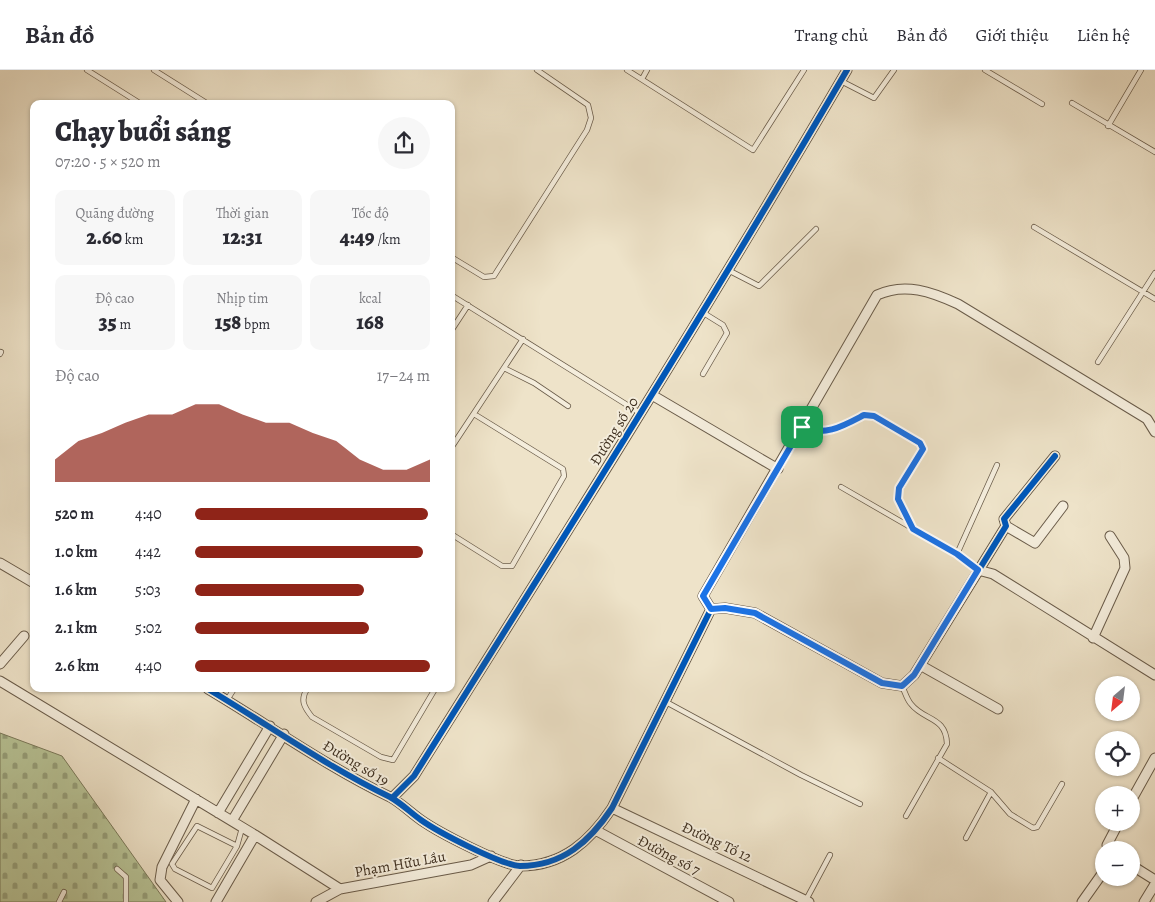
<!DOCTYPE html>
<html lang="vi">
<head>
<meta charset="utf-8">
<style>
  body { margin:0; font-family:Alegreya,serif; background:#f7f7f7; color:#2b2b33; height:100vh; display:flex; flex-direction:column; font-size:19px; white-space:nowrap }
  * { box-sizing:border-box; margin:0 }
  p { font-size:16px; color:#7c7c81 }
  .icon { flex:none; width:28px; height:28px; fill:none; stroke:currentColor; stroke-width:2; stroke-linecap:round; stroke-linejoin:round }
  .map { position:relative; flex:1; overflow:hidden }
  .details { position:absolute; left:30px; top:30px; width:425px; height:592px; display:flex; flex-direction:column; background:#fff; border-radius:10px; box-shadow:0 1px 4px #0004 }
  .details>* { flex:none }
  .needle { width:32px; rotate:208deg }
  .buttons { position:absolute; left:1095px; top:606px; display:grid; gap:10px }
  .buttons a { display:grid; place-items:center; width:45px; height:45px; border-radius:50%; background:#fff; box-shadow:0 1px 4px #0004; font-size:25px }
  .pin { position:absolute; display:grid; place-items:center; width:42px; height:42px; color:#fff; margin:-21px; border-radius:10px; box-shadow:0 2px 8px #0006 }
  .round { display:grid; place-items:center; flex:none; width:52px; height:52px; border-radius:26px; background:#f7f7f7 }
  .head { display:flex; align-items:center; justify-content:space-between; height:85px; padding:0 25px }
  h1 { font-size:28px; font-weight:800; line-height:38px }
  .metrics { display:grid; grid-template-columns:repeat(3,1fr); gap:8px; height:85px; padding:5px 25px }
  .metrics div { display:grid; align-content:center; border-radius:10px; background:#f7f7f7; text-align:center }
  .metrics b { font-size:21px; font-weight:800 }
  .metrics small { font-size:14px; font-weight:400 }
  .metrics p { font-size:14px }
  .chart { height:140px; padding:10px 25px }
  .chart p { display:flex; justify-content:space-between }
  .chart svg { width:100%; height:90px; margin-top:5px; fill:#8f2418; opacity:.7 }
  ul { padding:0 25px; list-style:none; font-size:16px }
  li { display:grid; grid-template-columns:80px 60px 1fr; align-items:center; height:38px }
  li i { height:12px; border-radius:6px; background:#8f2418 }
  header { display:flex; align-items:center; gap:30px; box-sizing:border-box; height:70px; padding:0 25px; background:#fff; border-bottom:1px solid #e1e1e2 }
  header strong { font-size:24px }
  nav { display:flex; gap:28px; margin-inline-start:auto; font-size:18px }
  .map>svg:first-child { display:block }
</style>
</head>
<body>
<header>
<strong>Bản đồ</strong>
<nav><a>Trang chủ</a><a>Bản đồ</a><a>Giới thiệu</a><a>Liên hệ</a></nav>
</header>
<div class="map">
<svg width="1155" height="832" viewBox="0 0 1155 832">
  <defs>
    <pattern id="cemetery-stones" width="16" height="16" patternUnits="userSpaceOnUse" patternTransform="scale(1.25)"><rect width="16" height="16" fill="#b8c497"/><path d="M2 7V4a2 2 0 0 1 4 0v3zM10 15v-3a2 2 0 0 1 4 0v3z" fill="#97a07b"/></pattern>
  </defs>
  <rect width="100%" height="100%" fill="#eee3c9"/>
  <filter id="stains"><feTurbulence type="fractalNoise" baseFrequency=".004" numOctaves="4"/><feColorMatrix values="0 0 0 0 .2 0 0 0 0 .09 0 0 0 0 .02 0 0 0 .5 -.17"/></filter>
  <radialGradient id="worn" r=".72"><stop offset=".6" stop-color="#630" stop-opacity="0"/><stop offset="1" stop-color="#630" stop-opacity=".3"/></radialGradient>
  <path fill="url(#cemetery-stones)" stroke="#7b7a5b" d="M0 663 62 686 166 832H0Z"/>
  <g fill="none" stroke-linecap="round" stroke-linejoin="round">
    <g stroke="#6a5c4a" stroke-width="6">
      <path id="service" d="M87 0 141 34
        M154 0 208 34
        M627 0 753 80 804 0
        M985 0 1042 34
        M642 9 647 0
        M841 11 874 28 894 0
        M1072 33 1155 82
        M1108 56 1141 0
        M1034 157 1155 229
        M451 187 484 207 494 206 587 60 591 48 588 35 537 0
        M728 200 759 216 816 159
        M451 225 640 343
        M702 242 723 255 727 263 703 304
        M451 261 468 235
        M0 284 1 282
        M1098 292 1155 203
        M504 298 534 313 568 336
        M802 357C825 367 844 356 864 345H869L921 373 923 379 897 425 913 459
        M451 378 523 269
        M841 417 957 484 978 500
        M451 464 502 496H512L564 406 563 399 474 344
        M957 484 997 395
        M902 616C905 622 907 630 911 634 924 651 946 646 947 674L906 746
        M307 619C300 630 304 637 312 647L381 687 393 690 435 619
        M227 630 234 619
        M666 632 801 705 860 734
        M938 688 991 722 1010 744 1033 758 1037 757 1062 714
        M966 768 991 722
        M237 776 197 756 172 794 175 799 212 818 237 776 242 758
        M117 799 126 807V832
        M806 830 830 785
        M59 832 64 822"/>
    </g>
    <g stroke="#6a5c4a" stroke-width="11">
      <path id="minor" d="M652 325 778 399
        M1006 456 1035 473 1063 436
        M0 493 34 513
        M978 500 993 504 1155 605
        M711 539 703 526 877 225C905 212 932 222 958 234L1147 349 1155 362
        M1093 568 1125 498 1124 488 1110 466
        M0 594 24 566
        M920 595 998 639
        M0 611 255 765 340 819
        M208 619C267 654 329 698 390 727 401 733 411 743 421 750 438 762 501 795 520 796 563 796 590 771 612 738L711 539 725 538 755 543 882 613 902 616 914 605 1006 456 1004 449 1055 386
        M392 728 414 706C561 472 708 238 847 0
        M1131 731 1155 688
        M612 738 809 832
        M218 743 270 656
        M232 751 284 664
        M597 761 729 832
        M1108 780 1107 775 1119 752
        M1131 795 1155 810
        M178 832 160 810 162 797 196 729
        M216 832 255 765
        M316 832 340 819 471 795 491 786
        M493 832 521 795
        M1082 832 1104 801
        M1144 832 1155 814"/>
    </g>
    <use href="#service" stroke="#f4eddc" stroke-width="4.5"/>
    <use href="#minor" stroke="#f4eddc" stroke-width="9"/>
    <g stroke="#f4eddc" stroke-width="9">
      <path id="cycleway" d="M208 619C267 654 329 698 390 727 401 733 411 743 421 750 438 762 501 795 520 796 563 796 590 771 612 738L711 539 725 538 755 543 882 613 902 616 914 605 1006 456 1004 449 1055 386
        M392 728 414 706C561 472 708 238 847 0"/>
    </g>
    <use href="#cycleway" stroke="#0057b8" stroke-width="6"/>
  </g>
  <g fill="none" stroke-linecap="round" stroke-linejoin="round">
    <g stroke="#fff" stroke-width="10">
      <path id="route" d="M864 345 874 346 920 373 923 379 899 418 898 429 913 459 957 484 978 500 914 605 902 616 882 613 755 543 725 538 711 539 703 526 802 357C825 367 843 356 864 345Z"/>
    </g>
    <use href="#route" stroke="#1a73e8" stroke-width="6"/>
  </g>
  <g text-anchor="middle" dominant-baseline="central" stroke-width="4" stroke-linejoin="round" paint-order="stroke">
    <g font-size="15" fill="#3e2f1f" stroke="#f4eddc">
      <text transform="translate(614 361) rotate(-58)">Đường số 20</text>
      <text transform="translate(356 693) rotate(31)">Đường số 19</text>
      <text transform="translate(717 772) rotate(25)">Đường Tổ 12</text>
      <text transform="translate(669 785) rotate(28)">Đường số 7</text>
      <text transform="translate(400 794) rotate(-10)">Phạm Hữu Lầu</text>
    </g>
  </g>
  <rect width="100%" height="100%" filter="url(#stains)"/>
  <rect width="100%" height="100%" fill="url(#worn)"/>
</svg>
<div class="buttons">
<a><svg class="needle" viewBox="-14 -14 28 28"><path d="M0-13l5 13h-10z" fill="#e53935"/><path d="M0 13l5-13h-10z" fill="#7c7c81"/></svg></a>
<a><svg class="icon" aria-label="locate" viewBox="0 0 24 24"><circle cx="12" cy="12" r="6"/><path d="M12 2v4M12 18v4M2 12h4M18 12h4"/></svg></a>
<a>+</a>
<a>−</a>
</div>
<div class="pin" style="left:802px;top:357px;background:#1e9e55"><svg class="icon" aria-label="arrive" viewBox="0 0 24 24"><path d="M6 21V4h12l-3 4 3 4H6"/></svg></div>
<section class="details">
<div class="head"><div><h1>Chạy buổi sáng</h1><p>07:20 · 5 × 520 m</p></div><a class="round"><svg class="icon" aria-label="share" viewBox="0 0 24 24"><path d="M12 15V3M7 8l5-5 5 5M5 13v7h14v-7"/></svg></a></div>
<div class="metrics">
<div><p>Quãng đường</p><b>2.60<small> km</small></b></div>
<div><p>Thời gian</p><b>12:31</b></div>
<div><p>Tốc độ</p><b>4:49<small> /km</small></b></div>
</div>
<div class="metrics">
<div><p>Độ cao</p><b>35<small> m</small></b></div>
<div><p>Nhịp tim</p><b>158<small> bpm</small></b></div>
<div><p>kcal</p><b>168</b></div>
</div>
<div class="chart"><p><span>Độ cao</span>17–24 m</p>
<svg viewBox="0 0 160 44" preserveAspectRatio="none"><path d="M0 44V33L10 24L20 20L30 15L40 11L50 11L60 6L70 6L80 11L90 15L100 15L110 20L120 24L130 33L140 38L150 38L160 33V44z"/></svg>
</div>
<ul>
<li><b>520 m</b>4:40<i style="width:99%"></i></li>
<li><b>1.0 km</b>4:42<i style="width:97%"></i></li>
<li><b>1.6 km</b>5:03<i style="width:72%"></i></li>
<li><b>2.1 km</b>5:02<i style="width:74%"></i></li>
<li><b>2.6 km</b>4:40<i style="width:100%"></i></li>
</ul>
</section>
</div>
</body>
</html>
